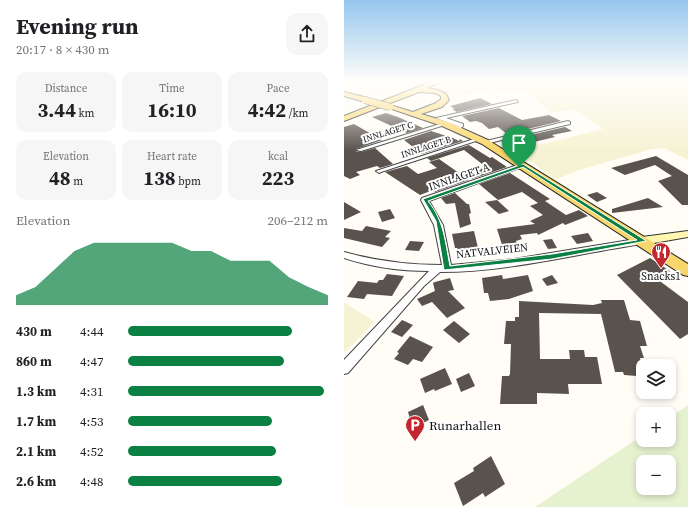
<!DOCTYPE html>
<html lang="en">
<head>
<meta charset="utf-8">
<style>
  body { margin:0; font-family:"Source Serif 4",serif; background:#f6f6f6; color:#202124; height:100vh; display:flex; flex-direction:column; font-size:15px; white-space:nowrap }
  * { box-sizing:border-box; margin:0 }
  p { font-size:13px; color:#757577 }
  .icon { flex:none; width:22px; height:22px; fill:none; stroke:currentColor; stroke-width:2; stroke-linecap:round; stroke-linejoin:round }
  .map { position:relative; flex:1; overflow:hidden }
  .drawer { display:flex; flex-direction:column; background:#fff; width:344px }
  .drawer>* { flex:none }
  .tools { position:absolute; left:292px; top:359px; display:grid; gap:8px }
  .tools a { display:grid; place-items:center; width:40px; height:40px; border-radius:8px; background:#fff; box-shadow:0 2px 6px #0003; font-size:20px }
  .pin { position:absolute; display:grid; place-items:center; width:34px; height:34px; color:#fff; margin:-41px -17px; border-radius:50% 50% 50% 0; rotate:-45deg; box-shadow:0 0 4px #0007 }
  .pin .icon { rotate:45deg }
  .round { display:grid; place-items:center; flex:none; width:42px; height:42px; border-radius:12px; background:#f6f6f6 }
  .overview { display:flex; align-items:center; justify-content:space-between; height:68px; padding:0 16px }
  h1 { font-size:22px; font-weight:700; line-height:30px }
  .figures { display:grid; grid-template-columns:repeat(3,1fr); gap:6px; height:68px; padding:4px 16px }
  .figures div { display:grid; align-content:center; border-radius:10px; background:#f6f6f6; text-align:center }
  .figures b { font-size:20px; font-weight:700 }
  .figures small { font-size:11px; font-weight:400 }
  .figures p { font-size:11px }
  .chart { height:112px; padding:8px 16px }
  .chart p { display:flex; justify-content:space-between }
  .chart svg { width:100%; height:72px; margin-top:4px; fill:#0b8043; opacity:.7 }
  ul { padding:0 16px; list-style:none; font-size:13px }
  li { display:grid; grid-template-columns:64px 48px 1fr; align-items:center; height:30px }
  li i { height:10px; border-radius:5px; background:#0b8043 }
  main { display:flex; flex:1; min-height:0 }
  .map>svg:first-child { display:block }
</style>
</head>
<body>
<main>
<section class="drawer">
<div class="overview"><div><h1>Evening run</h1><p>20:17 · 8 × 430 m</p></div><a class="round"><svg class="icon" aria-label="share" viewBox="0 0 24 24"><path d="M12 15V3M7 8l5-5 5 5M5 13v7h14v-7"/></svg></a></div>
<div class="figures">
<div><p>Distance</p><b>3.44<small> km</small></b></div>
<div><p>Time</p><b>16:10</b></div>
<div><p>Pace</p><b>4:42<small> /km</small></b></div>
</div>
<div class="figures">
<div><p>Elevation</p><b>48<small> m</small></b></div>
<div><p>Heart rate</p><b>138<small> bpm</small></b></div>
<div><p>kcal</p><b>223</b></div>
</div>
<div class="chart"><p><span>Elevation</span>206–212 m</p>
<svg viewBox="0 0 160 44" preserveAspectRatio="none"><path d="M0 44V38L10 33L20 22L30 11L40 6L50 6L60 6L70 6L80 6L90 11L100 11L110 17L120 17L130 17L140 27L150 33L160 38V44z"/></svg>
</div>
<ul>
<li><b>430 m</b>4:44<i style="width:82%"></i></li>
<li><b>860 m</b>4:47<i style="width:78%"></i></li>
<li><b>1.3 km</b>4:31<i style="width:98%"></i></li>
<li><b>1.7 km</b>4:53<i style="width:72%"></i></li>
<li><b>2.1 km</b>4:52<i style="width:74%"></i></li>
<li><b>2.6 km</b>4:48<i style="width:77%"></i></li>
</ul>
</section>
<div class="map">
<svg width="344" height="507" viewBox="0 0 344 507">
  <rect width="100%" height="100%" fill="#fffdf5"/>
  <path fill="#f6f3d4" d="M104 80H344V160L320 148 308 149 232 171 211 180 189 163 166 152 259 129 230 109 208 113 180 90 158 94 149 89 116 96 111 98V101H107L109 98 108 95 90 87Z
    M0 302 31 322 0 353Z"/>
  <path fill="#e6f2cf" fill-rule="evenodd" d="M344 405V507H191L299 435V440H325V418ZM299 462H325V488H299Z"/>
  <path fill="#5a524d" d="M136 98 148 104 113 112 108 109H111L106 106Z
    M155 108 178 120 205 115 217 121 163 134 154 127 145 129 138 123 132 121 126 122 118 116Z
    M42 113 54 117 79 128 63 133 28 117Z
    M10 124 38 140 12 149 11 151 17 152 31 148 49 164 36 168 33 166 12 172 16 175 6 179 0 176V127Z
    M225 126 221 127 228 131 208 135 211 137 177 145 169 139Z
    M87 131 109 138 115 141 116 139 119 141 78 154 60 140Z
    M125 145 146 158 148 157 163 167 128 179 122 174 142 167 120 150 87 161 83 158Z
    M312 156 344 175V205H338L314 181 328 176 311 165 281 175 267 168Z
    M95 159 125 180 91 192 89 190 76 195 41 172 63 166 74 174 93 168 85 162Z
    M166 173 206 199 201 201 222 215 235 210 244 216 221 225 219 223 194 235 193 233 176 235 178 239 172 241 176 252 166 254 164 247 159 248 153 229 191 224 186 221 199 215 186 206 194 203 178 192 154 200 135 184Z
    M253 192 263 198 253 202 243 195Z
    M111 193 123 204H125L127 213 125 214 127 224 116 228 111 203 102 204 97 198Z
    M304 198 319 207 268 213V209Z
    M153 200 165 211 155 214 141 202Z
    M0 202 17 212 0 220Z
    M46 209 51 218 38 222 34 212Z
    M22 226 47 231 41 237 46 238 38 247 0 238V228L18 231Z
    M130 231 135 252 115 255 113 248H111L108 234Z
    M244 233 249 241 233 244 227 236Z
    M208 239 213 248 204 249 199 240Z
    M66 241 80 242 75 251 61 250Z
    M306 258 326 271 313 279 344 302V334L336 339 273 275Z
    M43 274 60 276 48 296 23 294 20 299 3 297 14 281 33 283 35 280H39Z
    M158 275 159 279 184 275 189 291 165 299 146 301 144 293H140L138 278Z
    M208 275 214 283 203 286 198 279Z
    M106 278 110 290 104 291 121 308 103 318 88 302 78 306 73 299 91 291 89 283 91 282Z
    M257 300H280L286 320 296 321 303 346H296L300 358H296L299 372H292L293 376 280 375 279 372H271L257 314 195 313 196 359H226L225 350H240L241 357H253L258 384H224L225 394 193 393V404H156L158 376H165L166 374 167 344H160L162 321H171V317H175V301L249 305 258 303Z
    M58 320 69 325 58 337 47 332Z
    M110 321 126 334 115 343 99 330Z
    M66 336 89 347 78 362 69 359 64 365 50 359 55 353 53 352Z
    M101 368 108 384 91 391 90 389 81 393 76 379Z
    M125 373 131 386 117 392 112 379Z
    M79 405 85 420 69 428 64 412Z
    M147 456 161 484 141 497 139 493 119 506 110 483 130 471 129 468Z"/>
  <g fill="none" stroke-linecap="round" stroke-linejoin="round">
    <g stroke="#444" stroke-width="2">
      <path id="street" d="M172 100 174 102 102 118 119 124V126L113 131 110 129 113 126 92 118Z
        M224 121 226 122V124L141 144 138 142Z
        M99 123 104 124 17 151 12 150Z
        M133 138 138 139 37 172 35 173 32 171Z
        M179 163 182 165 181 166 85 201 99 225 107 265 170 259 298 238 302 241 298 244C231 254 164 272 96 272L80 286 4 373 0 374V360L85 271C56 271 27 267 0 258V252C33 261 64 265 98 265L90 225 77 200 78 198Z"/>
    </g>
    <g stroke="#333" stroke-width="2">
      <path id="secondary" d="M344 231V237L298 245 292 241 298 237Z"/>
    </g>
    <g stroke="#222" stroke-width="2">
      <path id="primary" d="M92 80H101L83 88 94 90 102 94 105 100 98 107 77 114 104 122 144 140 344 264V276L339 275 138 144 98 126 42 107 46 105 69 112 92 103 97 99V96L91 93 75 92 0 121V116Z
        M0 92 24 98 25 100 21 102 0 96Z"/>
    </g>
    <use href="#street" fill="#fff" fill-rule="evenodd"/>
    <use href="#secondary" fill="#fff6b0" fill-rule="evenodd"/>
    <use href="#primary" fill="#f9d66b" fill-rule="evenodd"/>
    <g stroke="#222" stroke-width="8" stroke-linecap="butt">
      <path id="primary-bridge" d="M21 100 46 107"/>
    </g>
    <use href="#primary-bridge" stroke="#f9d66b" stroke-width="7"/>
  </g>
  <linearGradient id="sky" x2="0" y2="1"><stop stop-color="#95c6ee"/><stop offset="0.53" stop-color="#fffefa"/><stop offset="1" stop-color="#fffefa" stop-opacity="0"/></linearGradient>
  <rect width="344" height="151" fill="url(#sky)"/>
  <path fill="#0b8043" stroke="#fff" fill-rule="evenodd" d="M179 164 301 240 302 241 208 259 100 270 92 221 79 199ZM179 167 293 240 208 254 106 266C101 241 100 221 84 201Z"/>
  <defs>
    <g id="restaurant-pin" transform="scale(1)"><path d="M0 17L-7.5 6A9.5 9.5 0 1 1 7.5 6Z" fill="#c4262e" stroke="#fff"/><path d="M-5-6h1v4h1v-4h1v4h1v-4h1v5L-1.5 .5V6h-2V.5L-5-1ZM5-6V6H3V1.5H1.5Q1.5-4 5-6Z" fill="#fff"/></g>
    <g id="parking-pin" transform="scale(1)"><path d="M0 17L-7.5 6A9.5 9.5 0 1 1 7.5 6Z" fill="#c4262e" stroke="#fff"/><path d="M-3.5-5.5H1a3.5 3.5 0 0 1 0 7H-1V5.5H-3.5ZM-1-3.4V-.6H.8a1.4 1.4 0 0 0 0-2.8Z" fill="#fff"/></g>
  </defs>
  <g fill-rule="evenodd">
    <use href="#restaurant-pin" x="317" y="252"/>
    <use href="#parking-pin" x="71" y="425"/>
  </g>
  <g text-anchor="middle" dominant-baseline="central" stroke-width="4" stroke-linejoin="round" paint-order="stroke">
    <g font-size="9" fill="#111" stroke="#fff">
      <text transform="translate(44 132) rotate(-17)">INNLAGET C</text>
      <text transform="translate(82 147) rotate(-18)">INNLAGET B</text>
    </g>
    <g font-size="11" fill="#111" stroke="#fff">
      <text transform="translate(115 177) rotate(-19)">INNLAGET A</text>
      <text transform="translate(148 251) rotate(-6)">NATVALVEIEN</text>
    </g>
    <g font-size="11" fill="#111" stroke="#fff">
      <text x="317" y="276">Snacks1</text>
    </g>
    <g font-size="13" fill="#111" stroke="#fff" text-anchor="start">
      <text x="85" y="425">Runarhallen</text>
    </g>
  </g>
</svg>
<div class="tools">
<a><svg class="icon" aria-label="layers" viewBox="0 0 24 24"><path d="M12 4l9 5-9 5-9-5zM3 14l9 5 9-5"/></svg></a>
<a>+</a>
<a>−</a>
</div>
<div class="pin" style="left:175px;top:167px;background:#1e9e55"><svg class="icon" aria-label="arrive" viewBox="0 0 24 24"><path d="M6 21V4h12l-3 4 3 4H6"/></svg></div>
</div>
</main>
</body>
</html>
